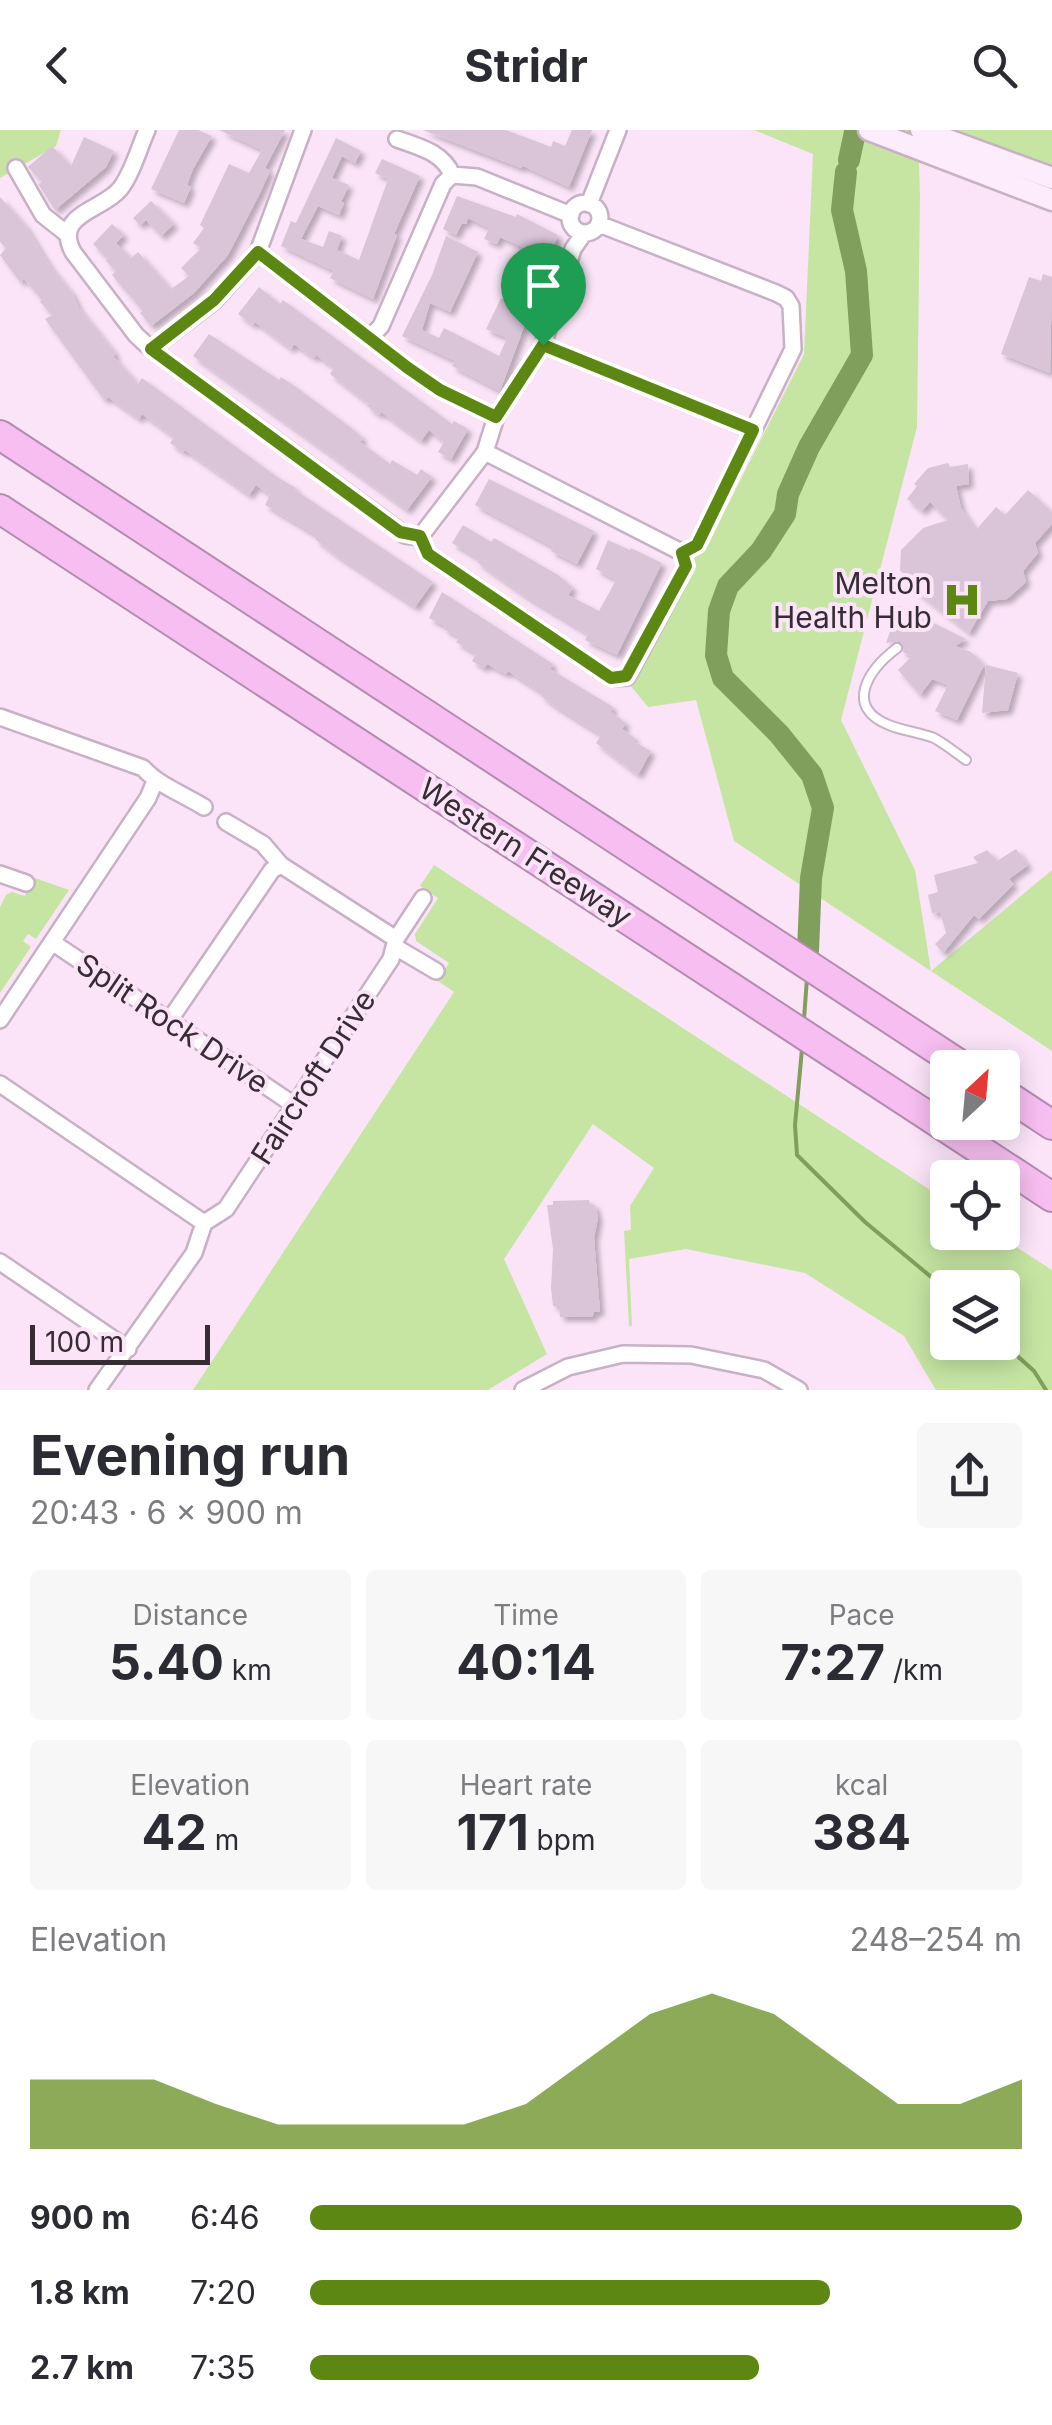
<!DOCTYPE html>
<html lang="en">
<head>
<meta charset="utf-8">
<style>
  body { margin:0; font-family:Inter,sans-serif; background:#f7f7f7; color:#2b2b33; height:100vh; display:flex; flex-direction:column; font-size:38px; white-space:nowrap }
  * { box-sizing:border-box; margin:0 }
  p { font-size:32px; color:#7c7c81 }
  .icon { flex:none; width:55px; height:55px; fill:none; stroke:currentColor; stroke-width:2; stroke-linecap:round; stroke-linejoin:round }
  .map { position:relative; height:1260px; overflow:hidden }
  .drawer { display:flex; flex-direction:column; background:#fff; flex:1 }
  .drawer>* { flex:none }
  .needle { width:65px; rotate:26deg }
  .fabs { position:absolute; left:930px; top:920px; display:grid; gap:20px }
  .fabs a { display:grid; place-items:center; width:90px; height:90px; border-radius:10px; background:#fff; box-shadow:0 5px 25px #0003; font-size:50px }
  .scale { position:absolute; left:30px; bottom:25px; width:180px; box-sizing:border-box; padding-left:10px; border:5px solid #352c34; border-top:0; font-size:28px; line-height:35px; white-space:nowrap; color:#352c34; -webkit-text-stroke:8px #fbe4f8; paint-order:stroke }
  .pin { position:absolute; display:grid; place-items:center; width:85px; height:85px; color:#fff; margin:-102px -42px; border-radius:50% 50% 50% 0; rotate:-45deg; box-shadow:0 0 10px #0007 }
  .pin .icon { rotate:45deg }
  .round { display:grid; place-items:center; flex:none; width:105px; height:105px; border-radius:10px; background:#f7f7f7 }
  .overview { display:flex; align-items:center; justify-content:space-between; height:170px; padding:0 30px }
  h1 { font-size:55px; font-weight:700; line-height:75px }
  .stats { display:grid; grid-template-columns:repeat(3,1fr); gap:15px; height:170px; padding:10px 30px }
  .stats div { display:grid; align-content:center; border-radius:10px; background:#f7f7f7; text-align:center }
  .stats b { font-size:50px; font-weight:700 }
  .stats small { font-size:28px; font-weight:400 }
  .stats p { font-size:28px }
  .chart { height:280px; padding:20px 30px }
  .chart p { display:flex; justify-content:space-between }
  .chart svg { width:100%; height:180px; margin-top:10px; fill:#5d8713; opacity:.7 }
  ul { padding:0 30px; list-style:none; font-size:32px }
  li { display:grid; grid-template-columns:160px 120px 1fr; align-items:center; height:75px }
  li i { height:25px; border-radius:12px; background:#5d8713 }
  header { display:flex; justify-content:space-between; align-items:center; height:130px; padding:0 30px; background:#fff; font-size:45px; font-weight:700 }
  .map>svg:first-child { display:block }
</style>
</head>
<body>
<header><svg class="icon" aria-label="back" viewBox="0 0 24 24"><path d="M15 5l-7 7 7 7"/></svg>Stridr<svg class="icon" aria-label="search" viewBox="0 0 24 24"><circle cx="10" cy="10" r="6"/><path d="M15 15l6 6"/></svg></header>
<div class="map">
<svg width="1052" height="1260" viewBox="0 0 1052 1260">
  <defs>
    <filter id="shadow"><feDropShadow dx="4.5" dy="4.5" stdDeviation="2.5" flood-color="#0004"/></filter>
  </defs>
  <rect width="100%" height="100%" fill="#fbe4f8"/>
  <path fill="#c6e5a3" fill-rule="evenodd" d="M0 0H61L56 16 0 48Z
    M754 0H918L920 66 917 297 841 590 915 740 931 841 1052 740V921L734 711 696 570 648 577 630 555 688 444 689 432 710 411 804 224 813 24Z
    M933 0H1052V45Z
    M434 735 947 1071 948 1102 995 1103 1052 1140V1260H936L904 1206 805 1143 686 1119 629 1129 632 1196H629L624 1101 631 1100 630 1076 654 1038 593 994 504 1129 547 1224 488 1260H193L454 862 438 851 449 833 416 811 415 804 438 768 420 756ZM948 1158H1002V1212H948Z
    M32 747 69 760 36 809 28 804 23 811 31 817 0 863V777L6 765 12 762 25 766Z"/>
  <g fill="none" stroke-linecap="round" stroke-linejoin="round">
    <path stroke="#809e5c" stroke-width="4" d="M804 889 807 848
      M802 919 795 995 797 1025 865 1092 948 1161
      M1002 1212 1034 1241 1046 1260"/>
    <path stroke="#809e5c" stroke-width="22" d="M849 30 855 2
      M808 821 811 748 823 678 812 645 779 604 723 548 716 525 719 481 728 456 761 421 785 384 788 364 809 317 862 225 856 141 842 80 846 42"/>
  </g>
  <path fill="#dac4d8" filter="url(#shadow)" d="M179 0H198L212 6 193 39 187 55 191 57 184 73 151 59Z
    M219 0H285L265 38 270 41 260 63 228 125 194 163 151 196 140 183 143 181 112 145 116 141 106 131 108 129 93 114 112 94 124 105 116 113 131 128 138 122 171 159 189 146 181 138 201 118 193 113 204 98 200 95 229 34 249 43 262 20Z
    M423 0H506L551 17 553 11 565 16 572 0H592L569 57 523 36 521 38Z
    M84 7 114 21 106 37 55 80 38 54 42 52 28 37 52 16 71 36Z
    M336 8 361 21 355 33 342 26 332 48 349 55 341 72 344 73 339 85 318 76 301 109 323 117 329 101 342 106 337 120 359 130 388 49 375 43 382 29 420 46 394 104 397 105 373 169 330 148 334 141 281 116 291 91 296 93Z
    M457 66 516 87 517 84 558 105 540 145 543 146 500 261 452 236 455 231 402 206 432 145 446 106 478 122 450 182 430 173 422 200 439 208 444 198 499 226 507 208 486 199 501 168 517 175 526 155 509 148 515 134 523 138 531 121 500 107 497 114 484 109 489 98 468 88 466 94 462 93 456 105 443 99Z
    M0 67 25 95 50 136 72 163 79 178 116 224 113 226 138 254 142 248 277 347 296 358 295 360 433 452 415 477 337 426 315 409 317 406 265 375 270 365 256 355 249 365 185 320 183 322 170 313 174 307 142 284 139 289 108 267 104 270 45 189 52 185 40 172 42 170 24 149 20 152 0 125 6 118 0 112Z
    M151 71 174 94 161 106 146 90 140 95 133 88Z
    M1043 144 1052 147 1050 243 1001 224 1029 147 1041 151Z
    M259 157 280 174 283 170 452 294 454 291 468 299 451 329 438 322 444 312 429 300 421 311 381 282 379 285 367 276 369 274 330 244 334 238 316 225 314 228 294 214 291 219 255 192 253 195 238 184Z
    M209 204 279 250 281 247 293 255 350 297 363 308 360 312 390 334 392 330 417 345 421 339 432 347 407 380 193 226Z
    M948 333 950 337 968 334 969 354 956 356 961 378 976 400 996 377 1005 385 1028 360 1052 382V394L1035 413 1038 423 1023 441 1026 452 1007 469 988 471 969 503 916 461V456L900 440 901 420 923 398 948 390 930 372 922 381 907 369 917 356 914 354 928 338Z
    M489 349 594 401 577 434 551 421 553 417 475 375Z
    M463 395 491 412 494 408 558 445 573 458 568 465 599 481 616 450 596 439 608 410 630 420 631 418 662 433 617 525 585 510 588 504 525 466 477 432 479 429 452 413Z
    M442 462 553 534 550 539 613 577 611 582 626 593 622 599 635 608 633 611 651 621 638 645 596 613 601 605 556 577 541 566 542 563 508 541 506 544 487 534 484 538 472 531 476 524 456 512 459 507 444 499 445 496 429 488Z
    M899 476 966 509 955 516 971 522 984 535 957 590 935 581 948 555 932 549 920 565 898 540 912 526 903 522 900 511 886 513Z
    M986 535 1018 543 1008 580 982 583Z
    M1016 719 1028 735 1009 749 1014 754 979 789 974 785 943 823 935 814 946 803 940 782 932 783 928 765 938 762 934 745 978 733 973 727 987 720 997 731Z
    M589 1070 590 1074 595 1075 598 1088 594 1108 600 1182H594L592 1187H560L559 1176H553L551 1158 553 1119 547 1075H553V1071Z"/>
  <g fill="none" stroke-linecap="round" stroke-linejoin="round">
    <g stroke="#c7b1c4" stroke-width="12">
      <path id="lane" d="M897 518C869 539 843 577 889 595 903 601 919 602 934 608 945 614 956 623 966 630"/>
    </g>
    <g stroke="#c7b1c4" stroke-width="20">
      <path id="street" d="M147 0C139 18 132 44 120 59 102 81 53 84 73 122L136 205 151 219 405 405 420 407
        M397 9C419 17 443 22 452 45
        M16 38 43 85 67 104
        M570 88a15 15 0 1 1 30 0a15 15 0 1 1-30 0Z
        M589 74 618 0
        M599 94 776 163 786 168 791 176 793 219 697 415 683 423
        M258 122 408 238 440 260 496 287
        M370 208 381 196 443 54 452 45 477 47 571 85
        M543 215 753 300
        M151 219 214 171 258 122 303 0
        M420 407 428 424 611 548 627 547 686 436 683 423 485 322
        M420 407 485 322 496 287 543 215 573 119 584 103
        M0 587 143 638C158 655 183 664 204 677
        M226 692 263 714 281 735 396 809
        M0 744 26 753
        M52 812 294 975
        M397 818 436 841
        M0 890 148 668 155 651
        M169 891 272 740 281 735
        M0 954 204 1093
        M0 1132 128 1219
        M97 1260 194 1123 204 1093 226 1079 391 829 396 809 423 768
        M523 1260 568 1237 623 1224 691 1225 764 1240 799 1260"/>
    </g>
    <g stroke="#c7b1c4" stroke-width="25">
      <path id="secondary" d="M869 0 1052 70
        M921 0 1052 48"/>
    </g>
    <g stroke="#b38baf" stroke-width="32">
      <path id="highway" d="M0 305 965 938
        M0 379 1052 1067
        M1002 962 1052 995"/>
    </g>
    <use href="#lane" stroke="#fff" stroke-width="8"/>
    <use href="#street" stroke="#fff" stroke-width="15"/>
    <use href="#secondary" stroke="#fdecfb" stroke-width="20"/>
    <use href="#highway" stroke="#f7bef1" stroke-width="28"/>
  </g>
  <g fill="none" stroke-linecap="round" stroke-linejoin="round">
    <g stroke="#fff" stroke-width="20">
      <path id="route" d="M258 122 408 238 440 260 496 287 543 215 753 300 697 415 682 423 686 436 626 546 611 548 428 424 420 406 400 402 151 219 214 170Z"/>
    </g>
    <use href="#route" stroke="#5d8713" stroke-width="12"/>
  </g>
  <defs>
    <g id="hospital-bare" transform="scale(3)"><path d="M-5-5h3v3.5h4V-5h3V5h-3V1.5h-4V5h-3Z" fill="#5d8713" stroke="#fbe4f8" stroke-width="2.5" paint-order="stroke"/></g>
  </defs>
  <g fill-rule="evenodd">
    <use href="#hospital-bare" x="962" y="470"/>
  </g>
  <g text-anchor="middle" dominant-baseline="central" stroke-width="8" stroke-linejoin="round" paint-order="stroke">
    <g font-size="30" fill="#352c34" stroke="#fbe4f8" text-anchor="end">
      <text x="932" y="453">Melton<tspan x="932" dy="34">Health Hub</tspan></text>
    </g>
    <g font-size="30" fill="#352c34" stroke="#fbe4f8">
      <text transform="translate(526 722) rotate(33)">Western Freeway</text>
      <text transform="translate(173 893) rotate(34)">Split Rock Drive</text>
      <text transform="translate(313 947) rotate(-57)">Faircroft Drive</text>
    </g>
  </g>
</svg>
<div class="fabs">
<a><svg class="needle" viewBox="-14 -14 28 28"><path d="M0-13l5 13h-10z" fill="#e53935"/><path d="M0 13l5-13h-10z" fill="#7c7c81"/></svg></a>
<a><svg class="icon" aria-label="locate" viewBox="0 0 24 24"><circle cx="12" cy="12" r="6"/><path d="M12 2v4M12 18v4M2 12h4M18 12h4"/></svg></a>
<a><svg class="icon" aria-label="layers" viewBox="0 0 24 24"><path d="M12 4l9 5-9 5-9-5zM3 14l9 5 9-5"/></svg></a>
</div>
<div class="scale">100 m</div>
<div class="pin" style="left:543px;top:215px;background:#1e9e55"><svg class="icon" aria-label="arrive" viewBox="0 0 24 24"><path d="M6 21V4h12l-3 4 3 4H6"/></svg></div>
</div>
<section class="drawer">
<div class="overview"><div><h1>Evening run</h1><p>20:43 · 6 × 900 m</p></div><a class="round"><svg class="icon" aria-label="share" viewBox="0 0 24 24"><path d="M12 15V3M7 8l5-5 5 5M5 13v7h14v-7"/></svg></a></div>
<div class="stats">
<div><p>Distance</p><b>5.40<small> km</small></b></div>
<div><p>Time</p><b>40:14</b></div>
<div><p>Pace</p><b>7:27<small> /km</small></b></div>
</div>
<div class="stats">
<div><p>Elevation</p><b>42<small> m</small></b></div>
<div><p>Heart rate</p><b>171<small> bpm</small></b></div>
<div><p>kcal</p><b>384</b></div>
</div>
<div class="chart"><p><span>Elevation</span>248–254 m</p>
<svg viewBox="0 0 160 44" preserveAspectRatio="none"><path d="M0 44V27L10 27L20 27L30 33L40 38L50 38L60 38L70 38L80 33L90 22L100 11L110 6L120 11L130 22L140 33L150 33L160 27V44z"/></svg>
</div>
<ul>
<li><b>900 m</b>6:46<i style="width:100%"></i></li>
<li><b>1.8 km</b>7:20<i style="width:73%"></i></li>
<li><b>2.7 km</b>7:35<i style="width:63%"></i></li>
</ul>
</section>
</body>
</html>
